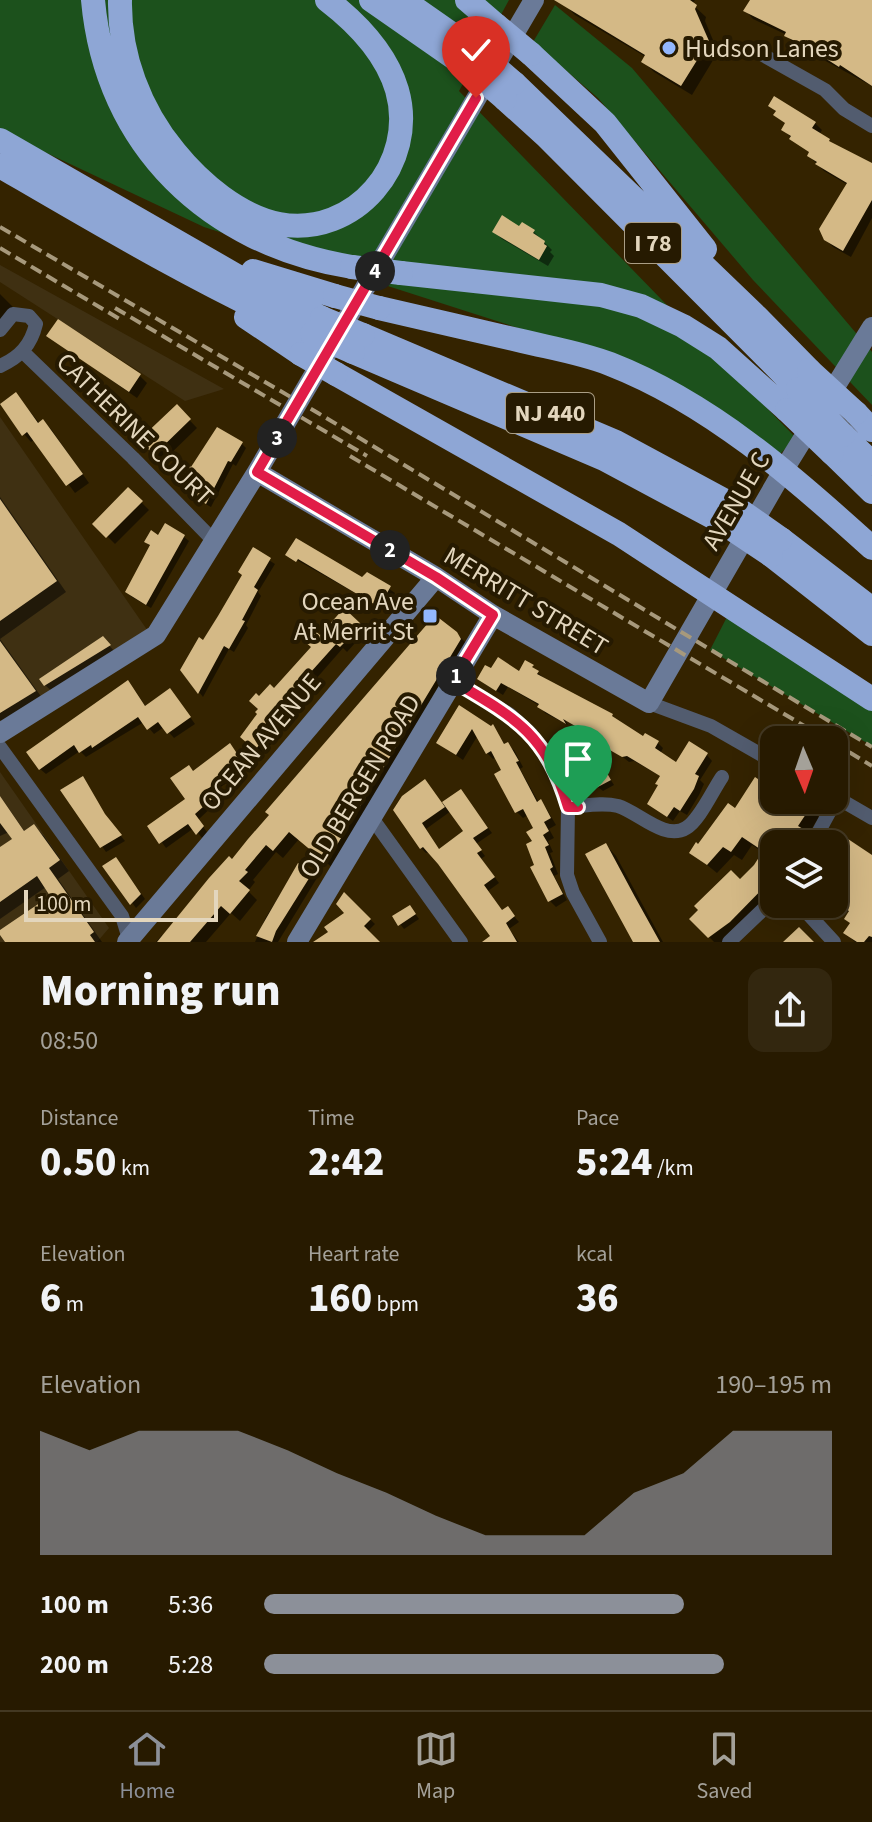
<!DOCTYPE html>
<html lang="en">
<head>
<meta charset="utf-8">
<style>
  body { margin:0; font-family:"Source Sans 3",sans-serif; background:#33270f; color:#f1f3f6; height:100vh; display:flex; flex-direction:column; font-size:30px; white-space:nowrap }
  * { box-sizing:border-box; margin:0 }
  p { font-size:26px; color:#a4a199 }
  .icon { flex:none; width:44px; height:44px; fill:none; stroke:currentColor; stroke-width:2; stroke-linecap:round; stroke-linejoin:round }
  .map { position:relative; height:942px; overflow:hidden }
  .side { display:flex; flex-direction:column; background:#271a00; flex:1 }
  .side>* { flex:none }
  .needle { width:52px; rotate:178deg }
  .controls { position:absolute; left:760px; top:726px; display:grid; gap:16px }
  .controls a { display:grid; place-items:center; width:88px; height:88px; border-radius:16px; background:#271a00; box-shadow:0 8px 32px #0002,0 0 0 2px #433822; font-size:40px }
  .scale { position:absolute; left:24px; bottom:20px; width:194px; box-sizing:border-box; padding-left:8px; border:4px solid #e3d6bd; border-top:0; font-size:22px; line-height:28px; white-space:nowrap; color:#e3d6bd; -webkit-text-stroke:6px #261a01; paint-order:stroke }
  .pin { position:absolute; display:grid; place-items:center; width:68px; height:68px; color:#fff; margin:-82px -34px; border-radius:50% 50% 50% 0; rotate:-45deg; box-shadow:0 0 8px #0007 }
  .pin .icon { rotate:45deg }
  .km { position:absolute; width:40px; height:40px; margin:-20px; border-radius:50%; background:#222; color:#fff; font-size:22px; line-height:40px; text-align:center }
  .round { display:grid; place-items:center; flex:none; width:84px; height:84px; border-radius:16px; background:#33270f }
  .summary { display:flex; align-items:center; justify-content:space-between; height:136px; padding:0 40px }
  h1 { font-size:44px; font-weight:800; line-height:60px }
  .stats { display:grid; grid-template-columns:repeat(3,1fr); gap:12px; height:136px; padding:8px 40px }
  .stats div { display:grid; align-content:center }
  .stats b { font-size:40px; font-weight:800 }
  .stats small { font-size:22px; font-weight:400 }
  .stats p { font-size:22px }
  .chart { height:224px; padding:16px 40px }
  .chart p { display:flex; justify-content:space-between }
  .chart svg { width:100%; height:144px; margin-top:8px; fill:#8c9099; opacity:.7 }
  ul { padding:0 40px; list-style:none; font-size:26px }
  li { display:grid; grid-template-columns:128px 96px 1fr; align-items:center; height:60px }
  li i { height:20px; border-radius:10px; background:#8c9099 }
  .dock { display:flex; justify-content:space-around; align-items:center; height:112px; border-top:2px solid #433822; background:#271a00; font-size:22px; color:#a4a199 }
  .dock a { display:grid; justify-items:center; gap:4px }
  .dock .active { color:#8c9099 }
  .map>svg:first-child { display:block }
</style>
</head>
<body>
<div class="map">
<svg width="872" height="942" viewBox="0 0 872 942">
  <rect width="100%" height="100%" fill="#342300"/>
  <path fill="#3f3012" d="M0 265 224 389 185 401 0 282Z
    M0 417 152 637 0 731Z
    M0 772 109 928 97 942H0Z"/>
  <path fill="#1c511c" d="M0 0H509L459 91 796 438 779 455 615 359 204 227 0 131Z
    M555 5 632 68 872 352V405L753 280 598 98 533 42Z
    M728 615 872 706V746L710 650Z"/>
  <path fill="#0007" fill-rule="evenodd" d="M568 0H695L692 4 706 17 705 21 718 52 692 95 654 72 644 62 646 57 575 15 565 5Z
    M752 0H872V86L794 44 787 35 753 19 746 11Z
    M771 106 815 123 822 130 819 135 837 149 872 165V218L851 257 833 247 825 239 848 185 824 171 809 156 811 153 792 139 784 130 787 124 776 115 777 113Z
    M520 228 534 232 552 250 550 252 554 256 548 266 502 239 494 232Z
    M0 294 13 307 0 320Z
    M48 336 140 376 147 383 137 398Z
    M16 394 40 424 43 422 51 429 89 483 75 493 35 439 31 442 24 434Z
    M177 407 197 428 163 461 142 440Z
    M242 444 246 448 236 466 233 464 211 507 191 496 192 481 185 475Z
    M128 489 149 510 115 544 95 524Z
    M0 497 66 592 0 639Z
    M184 537 189 541 151 608 132 597 127 592 151 547 146 542 159 538Z
    M253 550 275 564 258 592 261 596 246 625 248 628 234 652 229 649 203 697 182 670 204 642 244 575Z
    M288 555 362 580 368 574 395 593 385 610Z
    M344 611 366 631 347 652 343 648 315 680 320 685 262 755 248 743 260 714 259 699 275 691Z
    M456 633 466 643 335 870 299 839 283 858 276 852 253 880 255 882 248 891 257 900 240 921 231 913 206 942H156L162 935 164 937 232 861Z
    M102 638 119 656 56 695 45 685Z
    M0 639 45 702 6 726 0 720Z
    M526 663 544 678 612 716 644 738 658 743 663 748 660 754 677 764 690 744 707 755 712 761 700 780 704 784 699 795 687 815 680 811 673 821 649 804 662 777 634 761 629 762 610 747 565 720 568 725 545 713 540 706 508 687 503 695 485 684 520 673Z
    M134 689 146 707 176 697 195 724 174 738 164 727 154 734 144 722 86 757 80 751 46 774 40 769Z
    M460 707 490 728 493 727 506 746 508 745 514 750 523 767 520 769 539 803 546 808 556 825 549 829 554 838 548 841 553 852 550 853 558 874 554 876 567 900 556 907 550 901 536 866 534 842 536 829 528 815 523 818 517 812 504 771 496 757 493 759 487 753 478 735 463 760 438 743Z
    M574 742 590 768 600 763 614 785 603 791 598 787 588 792 583 788Z
    M234 750 247 769 209 795 215 804 198 820 207 832 202 838 194 828 166 848 150 826 188 800 194 772Z
    M83 778 109 822 125 841 106 852 63 790Z
    M461 792 492 833 476 844 485 856 481 859 499 883 488 891 503 912 512 914 519 922 509 929 519 942H492L493 936 429 852 426 853 421 848 395 810 442 805ZM451 811 466 832 440 851 426 829Z
    M774 792V800H798L819 817 807 836 813 842 811 844H774V896L725 942H714L692 919 740 881 756 866 764 853 752 845 742 860 734 855 717 873 691 852 736 810Z
    M0 796 25 832 34 826 44 836 69 871 58 879 102 942H7L53 896 46 887 0 919V850L15 840 9 832 0 836Z
    M606 845 616 856 663 942H636Z
    M834 848 872 857V942H855L846 933 851 924 850 913 840 906 837 910 828 904H834Z
    M120 864 145 899 136 908 105 866Z
    M298 866 317 878 278 942H255L266 917Z
    M345 895 375 924 367 932 377 942H320L347 913Z
    M414 912 419 919 404 929 400 924Z"/>
  <path fill="#d4b986" d="M554 0H690L697 5 695 9 709 41 681 86 641 62 645 55Z
    M750 0H872V86L840 65 839 67 806 46 784 36 786 32 743 11Z
    M774 96 816 122 812 128 830 139 829 141 872 163V200L843 251 824 240 819 229 847 183 815 164 817 162 807 156 809 152 789 139 791 136 781 130 785 123 773 115 776 111 768 106Z
    M502 215 519 226 522 222 535 230 533 233 545 241 544 244 547 246 539 260 492 232Z
    M58 319 141 374 129 392 46 336Z
    M16 392 38 423 43 419 83 474 66 486 27 432 22 436 0 404Z
    M177 404 191 419 154 455 139 440Z
    M217 427 243 442 231 462 228 461 206 504 184 492 191 480 182 475 188 465 191 467Z
    M128 487 143 501 106 538 92 524Z
    M0 499 57 581 0 621Z
    M165 523 185 535 146 605 125 592 150 545 144 542 151 530 158 535Z
    M296 538 362 577 367 572 391 586 379 607 298 559 296 562 285 555Z
    M253 547 271 558 254 587 258 590 242 620 245 621 229 649 224 646 198 694 180 670 199 637 203 640 218 616 242 575 238 572Z
    M344 608 361 624 357 630 340 647 336 644 310 673 315 678 255 750 240 737 257 714 255 712 258 709 249 701 256 693 259 696 270 684 274 688 311 647 304 641 314 630 320 635Z
    M435 615 457 632 461 639 326 863 289 832 273 851 266 845 245 870 248 872 239 881 250 890 230 914 221 906 190 942H157L209 878 229 856 232 859 248 839 269 815 265 812Z
    M103 636 111 645 44 686 39 679Z
    M0 641 36 691 0 713Z
    M498 657 519 671 525 660 534 665 532 667 539 671 537 674 613 714 612 716 643 736 645 733 659 741 655 748 676 762 689 741 708 753 695 774 699 776 694 789 680 811 674 807 667 817 647 804 658 785 655 784 660 776 627 756 622 757 608 749V745L563 719 566 724 537 707 539 704 501 683 496 691 477 679 485 665 491 668Z
    M128 680 145 706 170 688 191 717 167 734 158 722 147 730 138 717 92 748 91 745 79 753 74 745 39 770 26 752Z
    M459 705 491 726 493 724 504 744 508 742 519 761 516 762 537 802 541 799 551 818 544 822 549 831 543 835 549 845 545 847 553 867 550 869 563 894 548 902 530 867 534 865 526 844 532 841 526 832 533 828 523 809 515 813 494 774 501 770 491 751 486 754 472 729 456 755 436 743Z
    M574 739 589 767 600 761 611 780 596 788 594 783 582 789 559 747Z
    M230 743 244 764 206 790 212 799 195 814 204 826 196 835 188 824 159 844 147 826 185 799 170 778 189 765 193 771Z
    M83 776 105 814 122 835 100 848 60 790Z
    M755 777 774 790V800H805L812 805 798 826 805 830 796 844H774V877L730 922 708 938 689 919 698 910 694 906 731 870 740 879 754 865 763 851 742 837 731 852 723 847 707 865 689 853 696 842 698 844 728 803 735 808Z
    M425 779 445 807 422 823 439 849 463 831 442 802 461 789 488 828 473 838 482 850 477 853 495 877 484 885 502 910 508 906 515 916 506 923 517 942H482L490 936 438 864 423 847 420 849 393 810 402 796Z
    M0 796 24 831 34 824 60 860 49 868 94 932 90 935 95 942H5L0 935V930L50 896 37 876 0 902V847L12 839 0 823Z
    M845 837 872 855V937L869 936 864 942H857L843 933 850 923 844 919 849 911 834 901V844L838 847Z
    M606 843 635 897 660 942H633L585 854Z
    M116 857 141 894 130 905 102 866Z
    M298 863 313 872 276 931 272 942 256 936Z
    M344 892 371 919 364 926 380 942H313L328 932 324 927 344 913 336 904Z
    M410 905 416 914 398 926 392 916Z
    M799 927 814 942H783Z"/>
  <g fill="none" stroke-linecap="round" stroke-linejoin="round">
    <path stroke="#525c6f" stroke-width="14" d="M763 55 825 90 844 109 872 126
      M0 330 13 314 29 316 36 324C31 345 20 357 0 366
      M23 352 133 458 213 540
      M453 681 509 714 531 734 558 774 568 807 567 875 573 893 600 942
      M649 703 711 726 774 762
      M0 747 122 916 130 942
      M834 796 872 818
      M568 807C584 806 602 802 618 806 638 812 665 841 686 828 699 821 713 790 722 777
      M372 818 461 942
      M812 844 837 798
      M799 904 834 942
      M729 942 774 899"/>
    <path stroke="#6a7a98" stroke-width="20" d="M257 472 436 577 493 615 649 703 783 471 872 327
      M0 733 156 635 257 472 534 0
      M127 942 436 577
      M297 942 493 615"/>
    <path stroke="#8ea6d5" stroke-width="24" d="M93 0C106 146 209 244 352 267
      M120 0C119 55 140 110 175 152 200 183 239 216 279 224 355 238 418 163 397 90 386 53 357 23 327 0
      M371 0 470 69
      M403 0 479 53
      M467 0 496 25
      M531 54 605 123 705 249
      M514 83 757 317 809 370
      M505 99 546 136 798 389
      M0 140 263 291 322 318
      M0 166C103 226 204 286 312 334
      M253 271 335 296
      M401 273 601 295 641 306 683 326 718 348 787 410
      M379 308C427 319 474 330 522 341 551 348 582 353 610 364 710 403 794 477 872 548
      M246 317 301 354
      M363 335 616 442 731 504
      M353 352 604 459 720 521
      M336 374 619 534 872 699
      M856 413 872 430
      M843 435 872 463
      M832 453 872 492
      M781 539 872 609
      M771 555 872 634"/>
    <path stroke="#a7997c" stroke-width="4" stroke-dasharray="12 6" stroke-linecap="butt" d="M0 227 318 413 872 747
      M0 248 123 321
      M115 308 367 456
      M350 456 828 740
      M834 743 872 766"/>
    <path stroke="#8ea6d5" stroke-width="24" d="M496 25 531 54
      M479 53 514 83
      M470 69 505 99
      M352 267 401 273
      M335 296 379 308
      M322 318 363 335
      M312 334 353 352
      M301 354 336 374
      M809 370 856 413
      M798 389 843 435
      M787 410 832 453
      M731 504 781 539
      M720 521 771 555"/>
  </g>
  <g fill="none" stroke-linecap="round" stroke-linejoin="round">
    <g stroke="#fff" stroke-width="16">
      <path id="route" d="M476 98 257 472 436 577 493 615 453 681C516 718 546 734 568 807H578"/>
    </g>
    <use href="#route" stroke="#e11d48" stroke-width="10"/>
  </g>
  <g fill="#93b7fd" stroke="#261a01" stroke-width="3">
    <circle cx="669" cy="48" r="8"/>
    <rect x="422" y="608" width="16" height="16" rx="4"/>
  </g>
  <g text-anchor="middle" dominant-baseline="central" stroke-width="8" stroke-linejoin="round" paint-order="stroke">
    <g fill="#261a01" stroke="#aa9e85" stroke-width="2">
      <rect x="625" y="223" width="56" height="40" rx="6"/>
      <rect x="506" y="393" width="88" height="40" rx="6"/>
    </g>
    <g font-size="24" font-weight="bold" fill="#e3d6bd">
      <text x="653" y="243">I 78</text>
      <text x="550" y="413">NJ 440</text>
    </g>
    <g font-size="26" fill="#e3d6bd" stroke="#261a01" text-anchor="start">
      <text x="685" y="48">Hudson Lanes</text>
      <text x="414" y="601" text-anchor="end">Ocean Ave<tspan x="414" dy="30">At Merrit St</tspan></text>
    </g>
    <g font-size="26" fill="#e3d6bd" stroke="#261a01">
      <text transform="translate(135 429) rotate(44)">CATHERINE COURT</text>
      <text transform="translate(736 501) rotate(-60)">AVENUE C</text>
      <text transform="translate(526 601) rotate(31)">MERRITT STREET</text>
      <text transform="translate(261 742) rotate(-50)">OCEAN AVENUE</text>
      <text transform="translate(360 786) rotate(-59)">OLD BERGEN ROAD</text>
    </g>
  </g>
</svg>
<div class="controls">
<a><svg class="needle" viewBox="-14 -14 28 28"><path d="M0-13l5 13h-10z" fill="#e53935"/><path d="M0 13l5-13h-10z" fill="#a4a199"/></svg></a>
<a><svg class="icon" aria-label="layers" viewBox="0 0 24 24"><path d="M12 4l9 5-9 5-9-5zM3 14l9 5 9-5"/></svg></a>
</div>
<div class="scale">100 m</div>
<div class="pin" style="left:578px;top:807px;background:#1e9e55"><svg class="icon" aria-label="arrive" viewBox="0 0 24 24"><path d="M6 21V4h12l-3 4 3 4H6"/></svg></div>
<div class="pin" style="left:476px;top:98px;background:#d93025"><svg class="icon" aria-label="check" viewBox="0 0 24 24"><path d="M5 12l5 5 9-10"/></svg></div>
<b class="km" style="left:456px;top:676px">1</b>
<b class="km" style="left:390px;top:550px">2</b>
<b class="km" style="left:277px;top:438px">3</b>
<b class="km" style="left:375px;top:271px">4</b>
</div>
<section class="side">
<div class="summary"><div><h1>Morning run</h1><p>08:50</p></div><a class="round"><svg class="icon" aria-label="share" viewBox="0 0 24 24"><path d="M12 15V3M7 8l5-5 5 5M5 13v7h14v-7"/></svg></a></div>
<div class="stats">
<div><p>Distance</p><b>0.50<small> km</small></b></div>
<div><p>Time</p><b>2:42</b></div>
<div><p>Pace</p><b>5:24<small> /km</small></b></div>
</div>
<div class="stats">
<div><p>Elevation</p><b>6<small> m</small></b></div>
<div><p>Heart rate</p><b>160<small> bpm</small></b></div>
<div><p>kcal</p><b>36</b></div>
</div>
<div class="chart"><p><span>Elevation</span>190–195 m</p>
<svg viewBox="0 0 160 44" preserveAspectRatio="none"><path d="M0 44V6L10 12L20 6L30 6L40 6L50 12L60 19L70 25L80 32L90 38L100 38L110 38L120 25L130 19L140 6L150 6L160 6V44z"/></svg>
</div>
<ul>
<li><b>100 m</b>5:36<i style="width:74%"></i></li>
<li><b>200 m</b>5:28<i style="width:81%"></i></li>
</ul>
</section>
<nav class="dock">
<a class="active"><svg class="icon" aria-label="home" viewBox="0 0 24 24"><path d="M3 11l9-7 9 7M6 9v11h12V9"/></svg>Home</a>
<a><svg class="icon" aria-label="map" viewBox="0 0 24 24"><path d="M3 6l6-2 6 2 6-2v14l-6 2-6-2-6 2zM9 4v14M15 6v14"/></svg>Map</a>
<a><svg class="icon" aria-label="saved" viewBox="0 0 24 24"><path d="M7 4h10v16l-5-4-5 4z"/></svg>Saved</a>
</nav>
</body>
</html>
